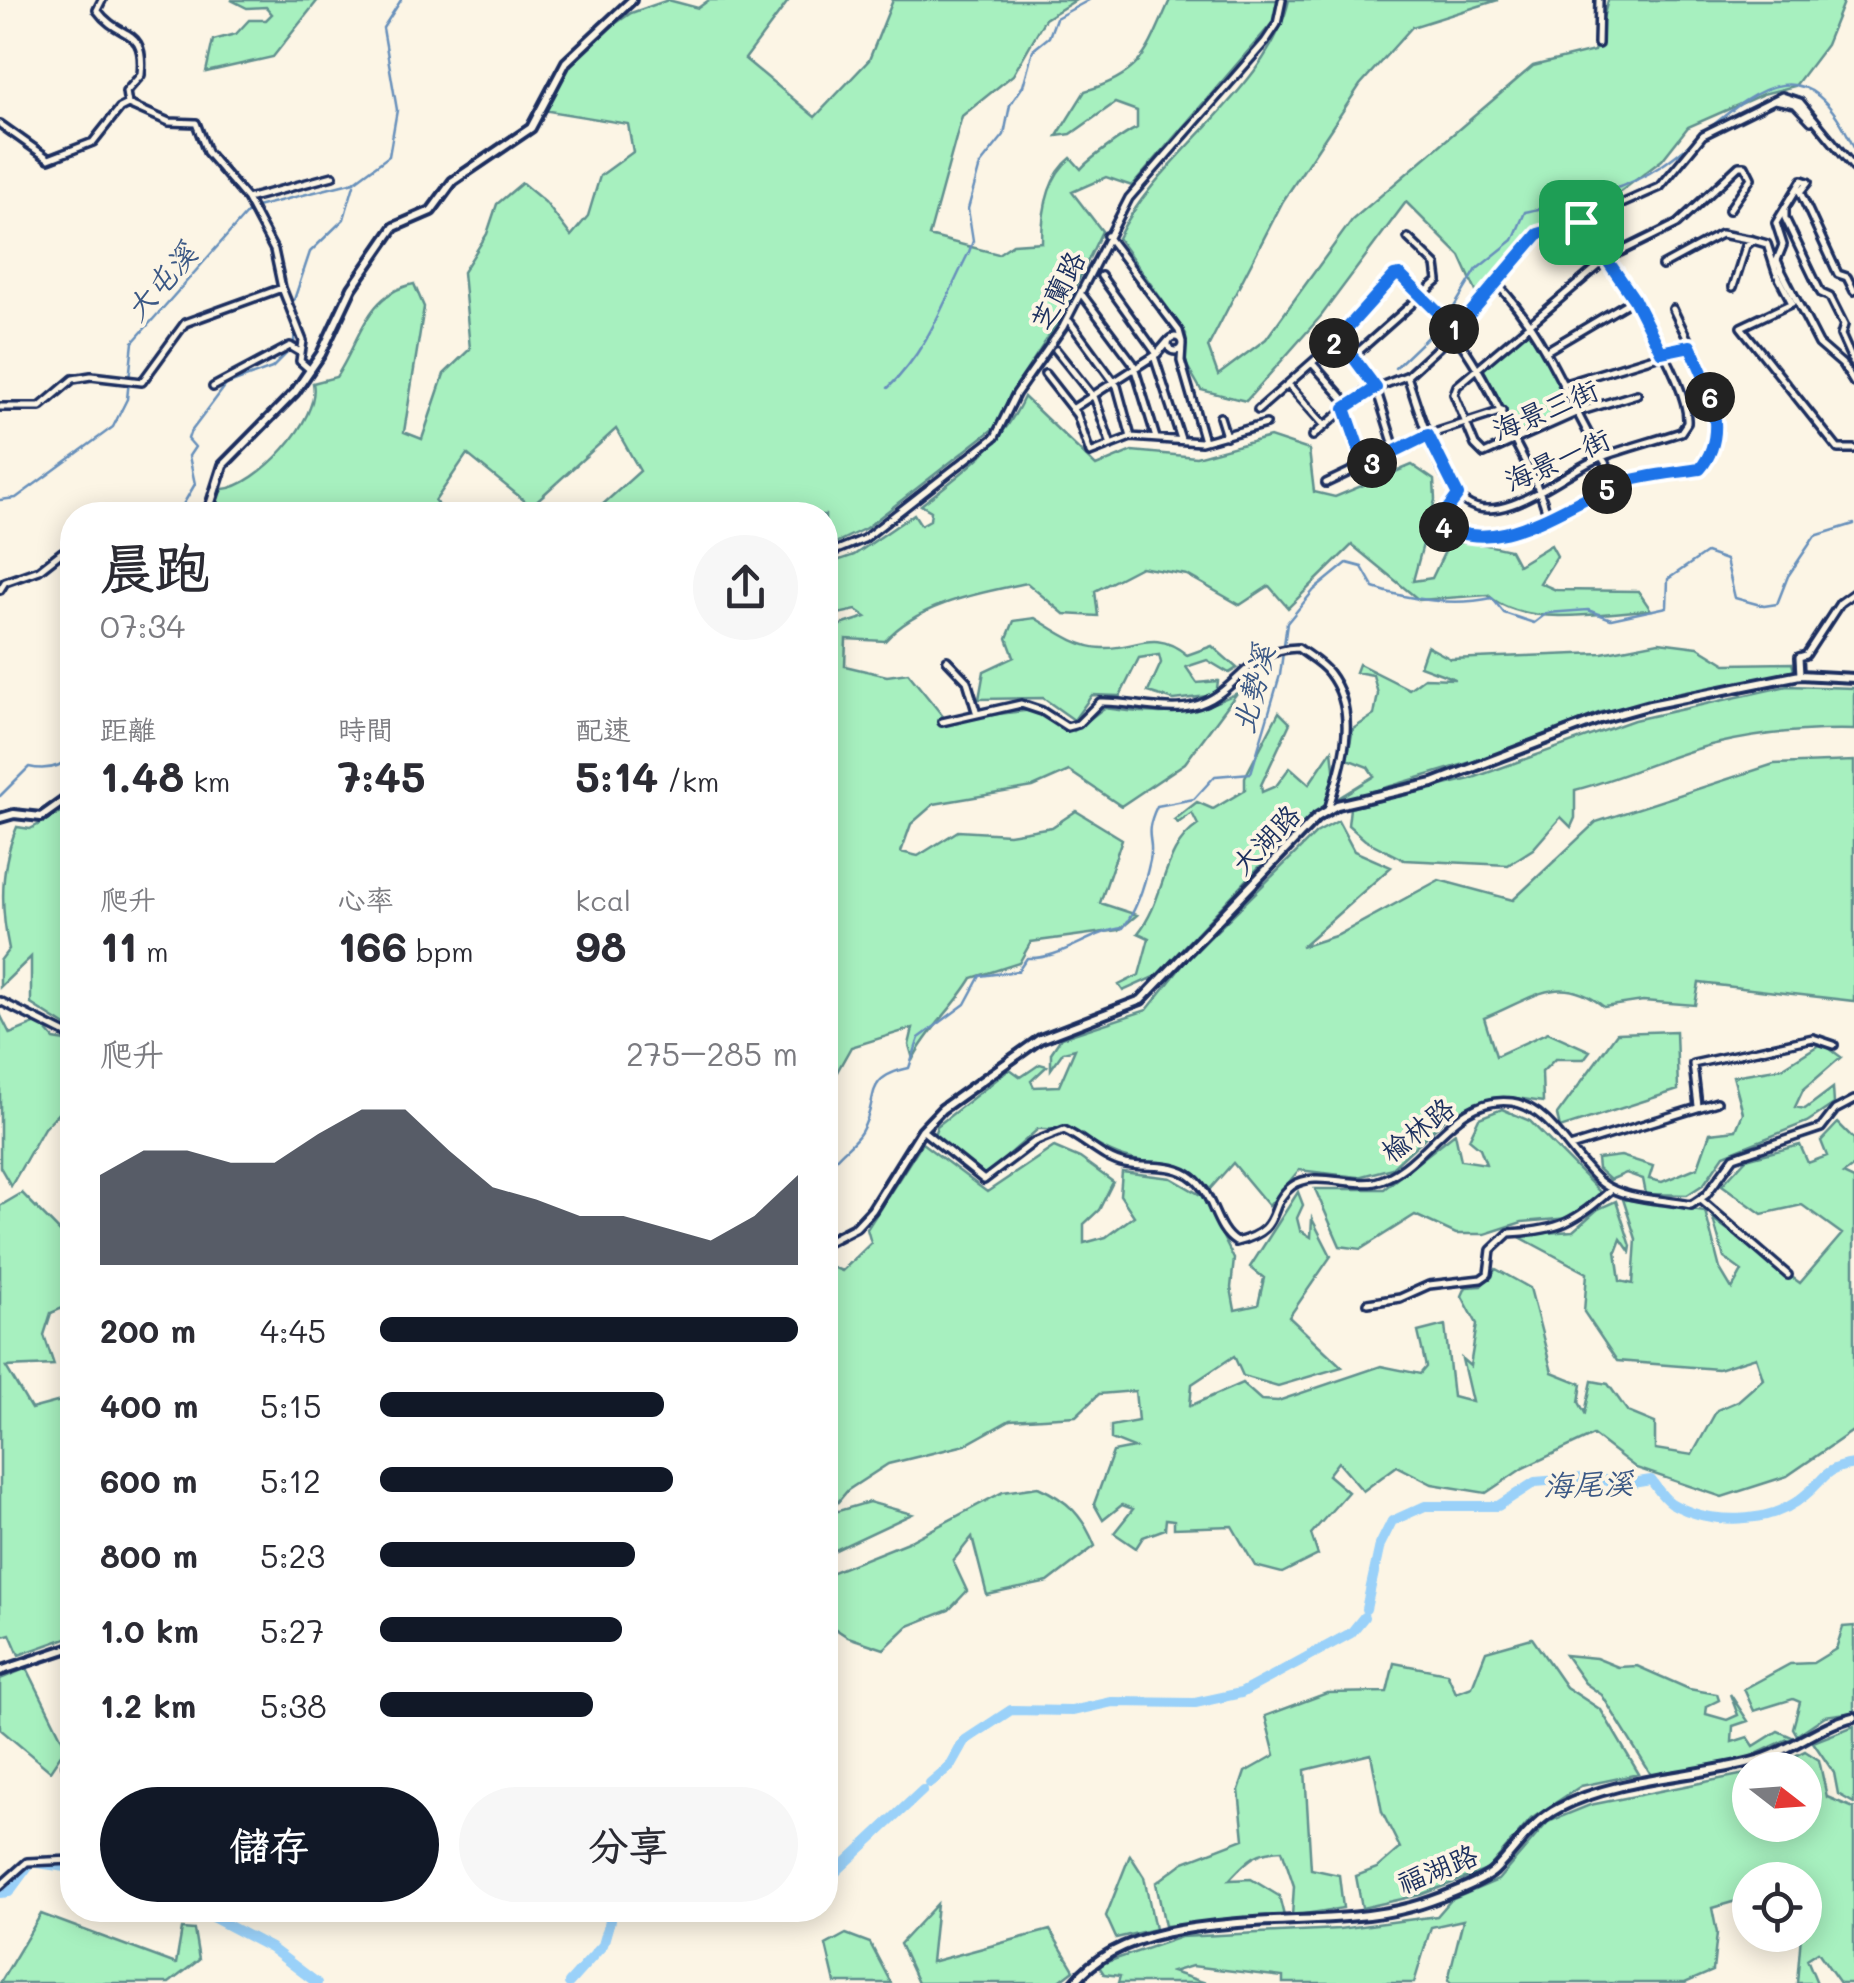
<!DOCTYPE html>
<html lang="zh-TW">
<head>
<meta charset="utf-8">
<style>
  body { margin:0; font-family:Mali,"LXGW WenKai TC",sans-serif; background:#f7f7f7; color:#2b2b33; height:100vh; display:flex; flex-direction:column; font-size:38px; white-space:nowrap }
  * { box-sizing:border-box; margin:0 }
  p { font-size:32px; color:#7c7c81 }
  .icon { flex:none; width:55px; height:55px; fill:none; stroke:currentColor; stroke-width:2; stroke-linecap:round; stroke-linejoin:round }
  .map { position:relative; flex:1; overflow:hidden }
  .panel { position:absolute; left:60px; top:502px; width:778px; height:1420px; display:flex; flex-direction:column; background:#fff; border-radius:40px; box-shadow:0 5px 25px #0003 }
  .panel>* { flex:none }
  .needle { width:65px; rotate:107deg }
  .buttons { position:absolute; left:1732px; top:1752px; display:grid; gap:20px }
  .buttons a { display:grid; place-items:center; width:90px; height:90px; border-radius:50%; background:#fff; box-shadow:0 5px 25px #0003; font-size:50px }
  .pin { position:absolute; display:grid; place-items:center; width:85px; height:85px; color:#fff; margin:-42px; border-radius:20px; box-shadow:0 5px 15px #0006 }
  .km { position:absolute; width:50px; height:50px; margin:-25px; border-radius:50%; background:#222; color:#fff; font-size:28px; line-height:50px; text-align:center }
  .round { display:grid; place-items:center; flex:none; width:105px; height:105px; border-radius:52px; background:#f7f7f7 }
  .overview { display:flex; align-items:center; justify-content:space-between; height:170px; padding:0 40px }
  h1 { font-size:55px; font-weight:700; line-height:75px }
  .stats { display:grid; grid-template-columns:repeat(3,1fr); gap:15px; height:170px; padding:10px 40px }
  .stats div { display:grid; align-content:center }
  .stats b { font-size:42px; font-weight:700 }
  .stats small { font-size:28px; font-weight:400 }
  .stats p { font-size:28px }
  .chart { height:280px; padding:20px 40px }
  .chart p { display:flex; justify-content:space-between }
  .chart svg { width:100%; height:180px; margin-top:10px; fill:#111827; opacity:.7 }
  .primary-button { display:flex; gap:20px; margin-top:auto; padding:20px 40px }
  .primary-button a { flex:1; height:115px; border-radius:60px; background:#111827; color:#fff; font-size:40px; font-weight:700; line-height:115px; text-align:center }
  .primary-button a+a { background:#f7f7f7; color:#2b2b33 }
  ul { padding:0 40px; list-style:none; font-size:32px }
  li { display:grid; grid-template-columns:160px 120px 1fr; align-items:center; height:75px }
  li i { height:25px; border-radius:12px; background:#111827 }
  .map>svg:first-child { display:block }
</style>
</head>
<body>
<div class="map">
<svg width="1854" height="1983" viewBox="0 0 1854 1983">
  <rect width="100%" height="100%" fill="#fcf5e5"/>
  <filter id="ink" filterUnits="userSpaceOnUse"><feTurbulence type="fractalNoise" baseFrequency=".01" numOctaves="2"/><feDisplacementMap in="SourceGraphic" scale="20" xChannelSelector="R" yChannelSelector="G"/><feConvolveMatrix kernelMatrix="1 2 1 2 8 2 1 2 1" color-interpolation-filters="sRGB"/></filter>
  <g filter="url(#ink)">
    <path fill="#a7f0bf" stroke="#61908e" stroke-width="2.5" d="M231 0H318L273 57 206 72 213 40 236 34 249 20H266L272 14 266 7 247 8Z
      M668 0 698 8 709 0H789L745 59 815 117 869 60 893 0H1076L1045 19 1013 75 962 116 929 236 998 254 1013 244 1042 242C1042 211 1047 177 1071 158L1081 169C1088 160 1124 134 1137 128V111L1115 103 1071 134 1057 136 1085 91C1144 74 1147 51 1170 0H1278L1274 21 1132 186 1106 177 1072 192 1102 231 1059 321 1010 395 998 425 866 528 825 548V515H591L640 471 616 429 531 506 467 454 435 501 446 515H215L216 498 223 489C257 487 321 419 313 383L336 377C360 342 365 294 414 284L424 307 404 432 422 439 444 374 470 349 463 272 487 234 497 204 522 183 545 202 571 236 588 216 600 176 633 152 628 124 543 110 563 73 606 30 631 13Z
      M1289 0H1498L1412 27 1360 85 1283 201 1208 347 1218 375 1266 339 1352 220 1533 66 1594 51 1608 0H1844L1826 45 1795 86 1763 94 1688 127 1662 160 1611 199 1543 223 1478 296 1460 256 1406 202 1321 316 1246 401 1201 390 1185 362 1186 334 1118 238C1159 153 1269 91 1289 0Z
      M1529 327 1572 410 1517 434 1482 366Z
      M1024 397 1096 466 1132 451 1196 457 1270 437 1309 450 1314 492 1335 497 1412 465 1434 480 1435 500 1413 581 1432 578 1449 543 1473 542 1510 550 1518 565 1551 545 1557 556 1540 583 1556 590 1638 591 1651 610C1604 612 1524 629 1488 595L1419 600 1352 545 1288 608 1269 586 1240 605 1187 575 1141 567 1095 591 1098 616 1064 614 1027 583C980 593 918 603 885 641L846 639 845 666 887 676 908 673 946 720 1042 709 1074 731 1104 708C1159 715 1186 718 1237 693L1185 763 1121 806 1069 771 1033 787 934 804 911 824 901 852 918 856 958 831 1009 834 1052 827 1076 811 1122 839 1100 903 1137 915 1119 930 1031 942 1019 963 972 978C954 1008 929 1028 913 1059L909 1045 913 1028 851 1047 828 1088 825 1108V679L834 680 825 673V630L866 617 856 610 825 617V565L854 555 914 514 921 525 930 520 931 511 921 505C962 473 1002 446 1024 397Z
      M1035 618C1055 630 1077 647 1102 648 1134 650 1154 627 1187 655L1212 646 1237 668 1229 673 1207 660 1186 667 1197 683 1218 681 1216 695 1174 700 1148 692 1161 663 1159 655 1139 658 1120 696 1092 695 1074 720 1043 698 979 699 984 671 1014 657 1007 638 1014 621Z
      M1659 642 1698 647 1726 664 1792 663 1795 674 1601 712 1498 754 1341 801 1337 799 1374 776 1368 767 1347 759 1353 729 1374 715 1378 694 1373 675 1356 672 1359 664 1409 689 1424 678 1455 679 1420 666 1427 646 1451 659 1602 653Z
      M1787 686 1854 688V730C1807 729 1761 733 1715 744 1669 755 1623 778 1575 790V818L1571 827 1561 817 1533 849 1508 865 1404 860 1365 840 1348 825 1350 808 1470 779 1634 720Z
      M1279 712 1290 723 1261 785 1262 792 1276 786 1290 767 1309 784 1332 750 1335 778 1324 806 1292 832 1156 976 1123 991 1119 985 1139 975 1149 938 1138 933C1166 899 1161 849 1198 825L1192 813 1178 823 1174 820 1197 802 1213 809 1245 790V777Z
      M1854 761V1001L1699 983 1695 1005 1643 1001 1604 1007C1559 971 1532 999 1484 1018L1496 1056 1548 1032 1590 1051 1584 1059H1555L1542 1072 1543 1102 1509 1097 1449 1115 1392 1168 1358 1177 1299 1170 1269 1206 1233 1163 1210 1189C1175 1156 1157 1170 1118 1155 1080 1140 1085 1128 1038 1129L985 1176 934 1135 937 1126 1010 1069 1021 1077 1040 1064 1047 1066 1031 1081 1034 1087 1059 1086 1075 1049 1063 1052 1051 1069V1053L1061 1038 1147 1010 1186 961 1316 833 1338 821 1354 851 1391 867 1301 947 1338 935 1439 880 1513 900 1596 822 1774 764Z
      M72 807V1030L31 1004V957L0 987V961L9 949C0 907 0 866 17 827L30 829Z
      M0 1014 10 1034 39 1022 54 1039 72 1042V1099L44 1128 11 1186 0 1167Z
      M1676 1031 1678 1090 1560 1128 1557 1115 1617 1033Z
      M1822 1043 1841 1057 1803 1090 1795 1107 1805 1109 1833 1088 1834 1104 1807 1122 1724 1155 1704 1184 1687 1195 1646 1194 1643 1179 1626 1173 1610 1180 1598 1169 1597 1159 1621 1156 1653 1166 1649 1179 1662 1182 1698 1167 1710 1133 1736 1130 1743 1113 1733 1076 1782 1068Z
      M1502 1109 1530 1121 1603 1195 1570 1218 1522 1222 1485 1234H1456L1415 1215 1361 1249 1340 1246 1315 1189H1384L1455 1133 1461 1160 1486 1164 1480 1148 1469 1139 1479 1118Z
      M1838 1123 1854 1139V1166L1843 1174 1854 1179V1430L1787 1476 1722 1497 1636 1468 1593 1435 1523 1468 1486 1493 1432 1484 1397 1466 1363 1491 1338 1462 1328 1475 1348 1492 1311 1534 1318 1555 1282 1573 1255 1566 1232 1526 1174 1528V1520L1166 1519 1165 1529 1143 1537 1136 1548 1114 1533 1133 1509 1122 1505 1103 1520 1094 1504 1113 1452 1134 1448 1111 1439V1426L1138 1421 1135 1391 1099 1394 1076 1416 1010 1420 965 1445 888 1464 848 1490 828 1514 869 1502 912 1514 825 1555V1366L839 1338 825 1324V1264L842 1271 871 1243 867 1229 922 1143 987 1192 1054 1147 1080 1158 1113 1182 1099 1210 1084 1224V1243L1106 1237 1134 1216 1120 1195 1122 1172 1171 1178 1202 1196 1234 1259 1231 1288 1235 1310 1258 1305 1264 1278 1250 1267 1298 1192 1303 1205 1297 1218 1300 1230 1311 1237 1312 1219 1331 1256 1289 1317 1342 1367 1278 1386 1243 1376 1234 1356 1192 1384 1190 1406 1242 1383 1261 1400 1278 1401 1381 1366 1420 1374 1426 1367 1418 1332 1445 1325 1453 1397 1472 1402 1462 1359 1470 1366 1477 1324 1462 1296 1466 1287 1481 1286 1496 1269 1530 1288 1552 1372 1582 1384 1579 1402 1585 1413 1592 1381 1608 1384 1628 1412 1655 1423V1449L1692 1455 1717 1410 1738 1401 1763 1379 1756 1357 1718 1369 1617 1361 1584 1312 1587 1273 1516 1235 1573 1231 1598 1209 1616 1201 1631 1246 1630 1252 1621 1239 1616 1252 1620 1281 1633 1284 1636 1239 1623 1199 1705 1211 1720 1269 1732 1289 1742 1271 1724 1258 1713 1219 1800 1283 1842 1234 1802 1205 1762 1214 1722 1185 1746 1159 1800 1145 1808 1163 1827 1156 1821 1141Z
      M22 1193 72 1244V1304L51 1313 44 1335 54 1365 6 1367 31 1409 72 1398V1636L19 1655 10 1634 0 1637V1206Z
      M1038 1487C1068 1500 1083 1516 1095 1546L1048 1582 987 1595 972 1537 953 1561 967 1591 949 1610 908 1626 884 1649 848 1637 825 1622V1575L910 1541 1003 1492Z
      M1854 1626V1712L1825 1716 1797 1735 1793 1728 1800 1702 1793 1699 1754 1711 1744 1689 1790 1664 1813 1663 1836 1649 1843 1627Z
      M1532 1638 1566 1687 1601 1710 1639 1774 1581 1786 1531 1819 1487 1870 1420 1895 1362 1908 1356 1876 1377 1868 1400 1848 1382 1812 1371 1754 1305 1770 1311 1869 1339 1875 1343 1908 1292 1916 1294 1886 1282 1850C1254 1851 1247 1861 1229 1880L1251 1879 1279 1896 1284 1916 1165 1926 1156 1883 1184 1862 1244 1839 1239 1790 1245 1772 1275 1755 1265 1716 1327 1693 1387 1692 1394 1663 1447 1673 1456 1693 1472 1687 1486 1651Z
      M1565 1655 1596 1658 1618 1667 1637 1666 1689 1689 1717 1694 1719 1700 1707 1706 1706 1714 1727 1720 1738 1715 1730 1694 1748 1721 1733 1726 1732 1742 1748 1737 1754 1746 1778 1731 1792 1737 1748 1758 1652 1776 1602 1695 1585 1683Z
      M27 1668 66 1747 50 1771 0 1729V1679Z
      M1854 1726V1803L1838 1794 1834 1773 1813 1742Z
      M1805 1751 1819 1760 1827 1797 1854 1808V1983H1840L1818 1952 1807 1959 1817 1983H1797L1801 1935H1805V1880H1750V1897L1712 1908 1717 1933 1713 1971 1685 1983H1451L1448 1980 1463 1920 1431 1927 1414 1983H1283V1977L1192 1966 1172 1972 1206 1983H1118L1120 1976 1104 1974 1098 1965 1181 1937 1339 1929 1437 1916 1451 1900 1498 1880 1548 1822 1590 1805 1750 1773V1825H1805V1770H1765Z
      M1130 1855 1144 1877 1155 1929 1116 1938 1106 1916Z
      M937 1904 931 1962 1050 1930 1074 1970 1057 1983H918L900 1944Z
      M41 1914 176 1964 182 1929 194 1930 199 1960 169 1983H0Z
      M846 1934 870 1943 891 1983H835L826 1945Z"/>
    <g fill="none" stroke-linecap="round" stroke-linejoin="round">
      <path stroke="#6790bb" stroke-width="2.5" d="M256 207 354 182 389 156 397 110 383 28 401 0
        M294 300 310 252 344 219 354 185
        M1448 317 1477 269 1513 240 1525 212C1572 201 1621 193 1661 166 1734 117 1796 20 1854 148
        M294 343 295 325
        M1395 368 1442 323
        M888 388C928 350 944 301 969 252L973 241 968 209 980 165 1004 135 1010 105 1023 86 1033 50 1049 37 1056 18 1089 0
        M0 500 16 498 113 427 127 399 133 342 247 213
        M177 515 195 484 189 456 195 447 188 439 190 433 226 385 272 368 290 350
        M0 796 29 767C46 771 60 768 72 756L68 739 72 726
        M825 1175C836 1153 852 1147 861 1132 881 1099 860 1078 909 1068L919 1038 965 1004 980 976 1018 971 1027 958C1061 960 1089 932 1123 928 1137 910 1145 883 1150 860 1155 836 1142 838 1157 806L1194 799 1215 776 1251 773 1280 675 1287 623 1314 590 1347 563 1362 567 1374 588C1409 600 1456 606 1492 598L1504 613 1534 623 1547 613 1588 610 1611 619 1667 607 1668 579 1706 553 1726 560 1735 598 1764 606 1777 604 1788 576 1815 536 1854 524"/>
      <path stroke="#9ad1f9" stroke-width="10" d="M1366 1609 1380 1545 1392 1521 1425 1506H1498L1535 1482 1595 1477 1620 1485 1651 1480C1657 1488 1663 1498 1671 1503 1708 1525 1771 1525 1804 1496 1827 1478 1822 1469 1854 1464
        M930 1783 950 1766 964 1741 1011 1710 1072 1711 1112 1702 1195 1703 1241 1693 1351 1633 1364 1617
        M825 1882 923 1790
        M0 1893 9 1892 31 1862 72 1868
        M199 1910 271 1948 317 1983
        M569 1983 603 1945 613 1910"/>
      <g stroke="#1b2f5e" stroke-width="12">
        <path id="minor" d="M102 0 97 10C120 42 146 24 141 75L126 92 128 104
          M1598 44 1599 0
          M1775 100 1795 104 1811 121
          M0 124 49 159 93 142 120 108 128 104 169 122 196 123 207 152 247 199 274 250 282 288 303 341 300 361 308 368
          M247 199 333 176
          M1785 209V218L1821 293 1830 297 1844 325 1841 335 1854 364
          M1581 222C1610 261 1690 378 1687 423L1681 432C1654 441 1626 448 1599 458 1565 471 1502 529 1465 502 1439 483 1418 407 1407 376L1456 331 1537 234 1581 222 1660 187 1703 135 1782 96 1800 102 1854 168
          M1107 236 1179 331 1182 342
          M1662 266 1721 234 1753 240
          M1781 270 1819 344 1842 364 1854 383
          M1101 276 1157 354
          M1497 284C1553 342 1572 419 1619 483
          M1733 287 1746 246 1753 240 1767 244 1776 272
          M1854 291 1847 277 1838 274 1800 192 1808 182 1802 180 1776 223 1783 245 1777 260 1781 270 1776 272 1792 303 1741 327 1838 449H1854
          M1083 296 1133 363 1156 438
          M1070 322 1117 386 1131 437
          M1168 344a7 7 0 1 1 14 0a7 7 0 1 1-14 0Z
          M1182 345 1181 361 1204 441
          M1332 345 1344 353 1359 351 1438 281 1436 265 1408 238
          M1056 350 1095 399 1111 445
          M1548 350 1634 299
          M1350 353 1374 382 1396 452
          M1154 356 1181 439
          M1312 363 1349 405
          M1045 374 1077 415 1090 453 1131 437 1201 442 1266 424
          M1288 384 1325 426
          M1565 384 1690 346
          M213 387 290 346 300 352
          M1637 394 1578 412 1484 454 1475 445 1454 394 1457 386 1608 258 1677 224 1739 166H1745L1751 178 1729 210
          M0 407H40L73 379 91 376 142 382 185 323 282 288
          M1345 408 1365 466
          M1072 409 1157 354 1169 340
          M1258 410 1332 345 1394 275H1400C1458 329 1481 369 1514 440 1527 466 1541 489 1548 518
          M1220 417 1226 436
          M1313 436 1363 393 1406 376
          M1326 483 1428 435 1502 411
          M1458 495 1437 523C1495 559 1563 507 1615 485 1640 475 1673 474 1700 469 1738 423 1694 355 1673 309
          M825 555 864 539 995 437 1016 394 1063 327 1129 198 1265 42 1277 24 1282 0
          M0 590 5 582 39 570 62 552 72 554
          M947 660 967 681 976 711
          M1800 675 1799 657 1806 655 1840 603 1854 593
          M942 722 1021 704 1042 711 1067 727 1078 724 1100 702C1129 701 1166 713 1193 706 1238 695 1245 649 1298 648 1307 655 1322 663 1329 673 1361 715 1341 765 1328 810
          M0 1001 72 1037
          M1698 1106 1693 1064 1813 1038 1834 1045
          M922 1130 984 1180 1034 1142 1064 1130C1086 1140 1102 1159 1125 1164 1149 1169 1173 1162 1193 1178 1214 1194 1214 1229 1236 1242 1286 1230 1265 1206 1292 1186 1314 1170 1350 1187 1375 1182 1426 1170 1452 1094 1512 1102 1552 1108 1572 1160 1602 1183 1624 1200 1664 1199 1691 1205L1706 1195 1734 1157 1821 1128 1835 1110 1854 1100
          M1570 1147 1717 1102
          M1700 1199 1788 1275
          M1368 1303 1400 1298 1429 1285 1481 1279 1488 1274 1491 1250 1509 1233C1561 1230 1573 1223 1612 1189
          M72 1751 66 1765 72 1782
          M0 1886 27 1862 72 1860"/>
      </g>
      <g stroke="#1b2f5e" stroke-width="14">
        <path id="tertiary" d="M207 515 223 465 295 392 321 354 352 288 394 227 431 211 453 181 531 128 566 62 632 0
          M0 818 14 814 41 817 72 795
          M825 1243 856 1227 872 1210 922 1130 942 1109 1040 1039 1141 1000 1317 817 1337 805 1433 783 1600 719 1650 705 1800 675 1854 678
          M0 1671 72 1647
          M1074 1983C1140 1899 1315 1934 1411 1907 1430 1902 1481 1883 1494 1871 1516 1850 1531 1822 1559 1808 1619 1777 1693 1778 1758 1760 1791 1751 1819 1725 1854 1717"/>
      </g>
      <use href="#minor" stroke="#fcf5e5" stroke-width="5"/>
      <use href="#tertiary" stroke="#fcf5e5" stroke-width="6"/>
    </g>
  </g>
  <g fill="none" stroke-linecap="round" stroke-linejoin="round" filter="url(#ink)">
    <g stroke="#fff" stroke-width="20">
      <path id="route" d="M1581 222 1634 299 1661 352 1690 346C1708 384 1731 432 1700 469 1674 473 1643 475 1617 484 1563 504 1497 561 1437 523L1458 495 1428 435 1365 466 1345 408 1376 388 1350 353 1332 345 1394 276 1400 275 1456 330 1538 234Z"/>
    </g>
    <use href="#route" stroke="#1a73e8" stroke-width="12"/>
  </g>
  <g text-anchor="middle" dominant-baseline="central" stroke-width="8" stroke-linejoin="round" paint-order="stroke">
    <g font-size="28" fill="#1b2f5e" stroke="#fcf5e5">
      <text transform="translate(1057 290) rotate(-63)">芝蘭路</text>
      <text transform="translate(1545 409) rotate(-23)">海景三街</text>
      <text transform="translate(1557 459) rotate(-24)">海景一街</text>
      <text transform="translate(1265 839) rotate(-46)">大湖路</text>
      <text transform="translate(1417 1129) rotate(-38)">榆林路</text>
      <text transform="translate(1437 1868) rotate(-22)">福湖路</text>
    </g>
    <g font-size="30" font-style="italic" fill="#3b5885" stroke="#fcf5e5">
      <text transform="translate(160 281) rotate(-49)">大屯溪</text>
      <text transform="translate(1252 689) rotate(-76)">北勢溪</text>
      <text transform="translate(1588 1483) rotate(-2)">海尾溪</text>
    </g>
  </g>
</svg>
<div class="buttons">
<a><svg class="needle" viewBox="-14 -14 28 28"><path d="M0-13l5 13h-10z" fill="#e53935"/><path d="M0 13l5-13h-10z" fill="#7c7c81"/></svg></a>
<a><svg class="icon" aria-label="locate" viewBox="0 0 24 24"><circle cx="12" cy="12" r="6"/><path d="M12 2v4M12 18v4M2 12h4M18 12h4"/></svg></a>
</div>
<div class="pin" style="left:1581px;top:222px;background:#1e9e55"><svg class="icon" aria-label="arrive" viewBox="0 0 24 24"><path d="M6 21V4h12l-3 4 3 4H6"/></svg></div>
<b class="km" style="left:1454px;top:329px">1</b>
<b class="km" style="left:1334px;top:343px">2</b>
<b class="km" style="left:1372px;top:463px">3</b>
<b class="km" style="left:1444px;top:527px">4</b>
<b class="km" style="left:1607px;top:489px">5</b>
<b class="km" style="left:1710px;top:397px">6</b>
<section class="panel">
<div class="overview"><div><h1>晨跑</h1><p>07:34</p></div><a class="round"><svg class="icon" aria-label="share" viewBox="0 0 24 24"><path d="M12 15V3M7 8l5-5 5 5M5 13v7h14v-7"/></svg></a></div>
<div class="stats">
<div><p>距離</p><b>1.48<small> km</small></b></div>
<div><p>時間</p><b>7:45</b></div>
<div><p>配速</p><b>5:14<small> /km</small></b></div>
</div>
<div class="stats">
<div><p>爬升</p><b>11<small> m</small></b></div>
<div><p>心率</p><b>166<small> bpm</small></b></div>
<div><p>kcal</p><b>98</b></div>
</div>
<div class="chart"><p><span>爬升</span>275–285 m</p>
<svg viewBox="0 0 160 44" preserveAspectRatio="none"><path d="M0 44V22L10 16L20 16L30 19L40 19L50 12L60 6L70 6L80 16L90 25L100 28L110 32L120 32L130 35L140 38L150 32L160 22V44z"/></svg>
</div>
<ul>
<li><b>200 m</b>4:45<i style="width:100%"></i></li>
<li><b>400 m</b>5:15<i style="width:68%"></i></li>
<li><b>600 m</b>5:12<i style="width:70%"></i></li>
<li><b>800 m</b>5:23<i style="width:61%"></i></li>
<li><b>1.0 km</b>5:27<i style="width:58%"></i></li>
<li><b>1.2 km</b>5:38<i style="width:51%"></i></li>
</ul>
<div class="primary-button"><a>儲存</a><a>分享</a></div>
</section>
</div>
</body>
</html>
